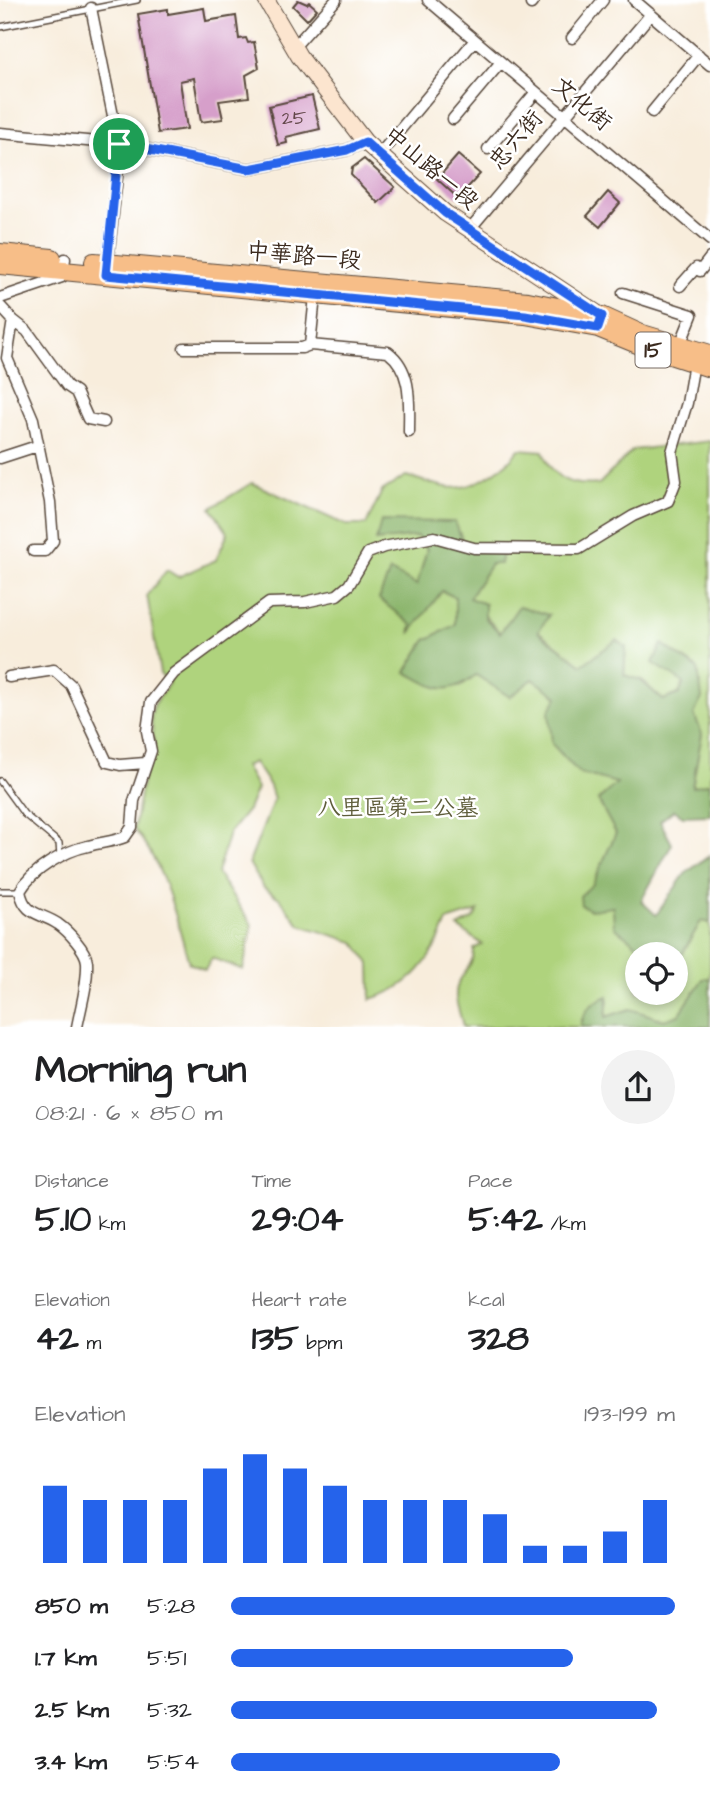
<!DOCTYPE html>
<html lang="en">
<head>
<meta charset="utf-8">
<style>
  body { margin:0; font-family:"Architects Daughter","LXGW WenKai TC",sans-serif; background:#f2f2f2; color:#202124; height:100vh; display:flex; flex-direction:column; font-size:26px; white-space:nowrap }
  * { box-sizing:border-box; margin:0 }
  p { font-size:23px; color:#757577 }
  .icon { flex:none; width:38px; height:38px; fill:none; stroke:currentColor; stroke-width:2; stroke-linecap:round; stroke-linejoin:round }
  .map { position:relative; height:1027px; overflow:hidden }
  .details { display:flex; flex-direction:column; background:#fff; flex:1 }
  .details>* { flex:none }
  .tools { position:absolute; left:625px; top:942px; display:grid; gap:14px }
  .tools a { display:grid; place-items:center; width:63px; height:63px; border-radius:50%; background:#fff; box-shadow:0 4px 10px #0003; font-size:35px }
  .pin { position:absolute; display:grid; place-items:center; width:60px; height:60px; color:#fff; margin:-30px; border:4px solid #fff; border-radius:50%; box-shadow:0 2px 7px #0007 }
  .round { display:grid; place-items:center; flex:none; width:74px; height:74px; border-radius:37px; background:#f2f2f2 }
  .head { display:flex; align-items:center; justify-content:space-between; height:119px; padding:0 35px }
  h1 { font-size:38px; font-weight:700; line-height:52px }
  .figures { display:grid; grid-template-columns:repeat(3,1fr); gap:10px; height:119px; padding:7px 35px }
  .figures div { display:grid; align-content:center }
  .figures b { font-size:35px; font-weight:700 }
  .figures small { font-size:19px; font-weight:400 }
  .figures p { font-size:19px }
  .chart { height:196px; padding:14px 35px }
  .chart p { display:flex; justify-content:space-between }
  .chart svg { width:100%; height:126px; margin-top:7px; stroke:#2563eb; stroke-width:6 }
  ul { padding:0 35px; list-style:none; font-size:23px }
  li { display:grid; grid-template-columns:112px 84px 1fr; align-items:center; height:52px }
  li i { height:18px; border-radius:9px; background:#2563eb }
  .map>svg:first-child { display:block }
</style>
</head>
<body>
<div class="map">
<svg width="710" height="1027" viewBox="0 0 710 1027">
  <rect width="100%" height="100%" fill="#fff"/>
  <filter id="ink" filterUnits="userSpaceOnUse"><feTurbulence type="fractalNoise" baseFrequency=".0143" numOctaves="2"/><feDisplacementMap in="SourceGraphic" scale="14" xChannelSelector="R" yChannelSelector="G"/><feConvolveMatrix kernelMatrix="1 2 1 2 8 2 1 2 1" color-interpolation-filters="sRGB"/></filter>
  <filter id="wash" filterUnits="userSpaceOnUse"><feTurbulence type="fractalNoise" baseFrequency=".00686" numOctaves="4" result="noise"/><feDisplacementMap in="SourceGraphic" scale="28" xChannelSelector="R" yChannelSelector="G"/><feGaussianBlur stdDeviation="1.57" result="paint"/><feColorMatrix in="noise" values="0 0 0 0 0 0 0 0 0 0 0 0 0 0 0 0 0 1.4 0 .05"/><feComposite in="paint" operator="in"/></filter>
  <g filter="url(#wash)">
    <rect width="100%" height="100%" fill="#f8eddc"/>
    <path fill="#afd37d" stroke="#757e4e" stroke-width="2" d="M710 441V783L692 787 702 734 694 714 698 669 662 644 684 683 679 694 663 700 641 680 624 675 626 647 582 665 538 631 548 615 500 633 469 598 491 564 465 547 455 522 376 540 418 536 427 550 417 586 411 632 442 591 455 597V625L426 640 406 672 460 687 476 674 533 679 559 697 618 783 598 800 616 833 593 884 613 907 615 927 649 954H637V992H676V965L701 921 710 923V978L703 979 679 1015 665 1020 630 1009 606 1017 608 997 582 1019 581 1027H463C461 1014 452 998 458 984 463 972 475 963 474 949L482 944 458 927 473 919 478 911 447 921C433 959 411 988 371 999L370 964 354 942 300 925 279 898 264 888 249 863 274 799 270 786 254 762 245 766 257 788 248 810 229 833 217 873 252 925 243 970 212 958 205 970 189 963C176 918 165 865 134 829L142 782 154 744 151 717 154 705 169 683 160 674 147 595 167 570 178 577 216 560 228 533 211 508 252 483 346 525H366L382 491 406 476C443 486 456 497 490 475 502 467 511 461 519 449L543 451C552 479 570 487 599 484L633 450Z"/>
    <path fill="#8bb56c" stroke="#637045" stroke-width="2" d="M381 521 455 522 465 547 503 546 500 564H491L469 598 485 604V618L500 633 519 606 549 615 538 632 582 665 617 640 626 647 624 675 640 680 663 700 679 694 684 683 653 663 662 644 698 669 702 698 694 714 702 734 692 787 710 783V815L683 816 674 810 660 821 672 844 641 901 656 915 685 874 710 855V923L701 921 676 965V954H649L614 927 613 907 591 910 581 905 580 896 593 884 616 833 598 800 617 783 579 773 552 744 549 711 558 697 533 679 510 697 476 675C445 698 436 688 406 672L426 640 455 625V597L442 591 410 633 412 625 379 599 390 571 417 585 427 549 417 536 376 541Z
      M710 978V1027H581C583 1009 593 1002 608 996L606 1017 630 1009 664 1020 679 1015 703 979Z"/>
    <g id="blocks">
      <path fill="#d69fca" d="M298 0 307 4 309 2 317 9 307 20 293 6Z
        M204 8 206 21 236 16 239 39 246 38 248 43 254 42 259 68 246 75 249 97 219 101 223 119 201 122 194 78 180 81 187 129 158 133 138 14 168 9V14Z
        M312 96 320 129 286 137 287 143 278 145 269 106Z
        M458 155 480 174 458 198 437 179Z
        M364 159 395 187 378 203 351 175 352 168Z
        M608 192 620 203 600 227 587 216Z"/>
    </g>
  </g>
  <g filter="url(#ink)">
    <use href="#blocks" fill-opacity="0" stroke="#57473a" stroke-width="2"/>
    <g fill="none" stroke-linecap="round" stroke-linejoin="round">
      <g stroke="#57473a" stroke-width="8">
        <path id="lane" d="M0 27 137 0
          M0 781 24 814 59 843 60 856
          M0 891H20"/>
      </g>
      <g stroke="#57473a" stroke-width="13">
        <path id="street" d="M428 0 710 240
          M634 0 710 65
          M531 4 534 0
          M91 8 120 150 107 268
          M572 38 603 0
          M295 46 336 0
          M652 112 699 55
          M453 119 501 62
          M0 133 119 144 249 169 347 150 365 142
          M488 149 536 92
          M379 155 475 40
          M469 230 651 14
          M680 286 696 268 700 271 710 258
          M623 293 692 315 680 345
          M0 298 62 277 65 259
          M0 306 13 320 7 358 33 419 50 502 53 541 45 551H33
          M13 320 27 331 67 386 76 392 88 419 104 422
          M310 345 388 352C413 371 409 404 409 432
          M184 348H302L310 345 315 296
          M0 458 37 446
          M9 677 54 670 71 685 107 762 120 765 145 763
          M77 1027C81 1006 88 984 87 962 86 950 68 931 58 924 40 912 25 916 20 891 32 870 64 851 88 846 101 842 113 842 125 837L132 827 134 801 151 751 147 731 151 702 174 673 269 603 305 602 337 595 349 585 368 553 384 547 434 537 474 548 579 549 633 516 668 501 676 481 672 452 687 403 694 363"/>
      </g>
      <g stroke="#57473a" stroke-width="18">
        <path id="secondary" d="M266 0 299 56 365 142 445 213 598 314"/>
      </g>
      <g stroke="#57473a" stroke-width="20">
        <path id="primary" d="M0 253 52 258
          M94 262 528 301 602 316 639 333 710 354
          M0 265 525 315 598 328 642 346 710 368"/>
      </g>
      <use href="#lane" stroke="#fff" stroke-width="5"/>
      <use href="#street" stroke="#fff" stroke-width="10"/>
      <use href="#secondary" stroke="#fce5cf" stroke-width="16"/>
      <use href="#primary" stroke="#f7be88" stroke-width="18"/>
    </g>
  </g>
  <g fill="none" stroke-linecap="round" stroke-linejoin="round" filter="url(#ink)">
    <g stroke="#fff" stroke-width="14">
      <path id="route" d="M365 142 445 213 602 316 598 328 525 315 106 275 119 144 249 169 347 150Z"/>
    </g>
    <use href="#route" stroke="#2563eb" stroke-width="9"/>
  </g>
  <g text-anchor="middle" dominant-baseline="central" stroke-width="5" stroke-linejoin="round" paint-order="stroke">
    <g font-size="19" fill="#624749">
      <text x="294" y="118">25</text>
    </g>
    <rect fill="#fff" stroke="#766a62" stroke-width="2" x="635.5" y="332.5" width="35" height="35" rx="5"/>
    <g font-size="21" font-weight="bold" fill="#3b2a1e">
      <text x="653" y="350">15</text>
    </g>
    <g font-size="23" fill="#3b2a1e" stroke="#fff">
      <text transform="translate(582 104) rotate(40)">文化街</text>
      <text transform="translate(516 140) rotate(-50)">忠六街</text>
      <text transform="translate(431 168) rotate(40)">中山路一段</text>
      <text transform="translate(304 256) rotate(5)">中華路一段</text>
    </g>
    <g font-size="23" fill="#5e5d3a" stroke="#fff">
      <text x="398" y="808">八里區第二公墓</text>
    </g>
  </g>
</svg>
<div class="tools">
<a><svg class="icon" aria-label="locate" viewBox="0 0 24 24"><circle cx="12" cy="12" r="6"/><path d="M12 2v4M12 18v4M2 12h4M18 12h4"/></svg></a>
</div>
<div class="pin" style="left:119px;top:144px;background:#1e9e55"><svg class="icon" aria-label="arrive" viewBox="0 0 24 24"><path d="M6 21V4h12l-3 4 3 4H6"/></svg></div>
</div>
<section class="details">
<div class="head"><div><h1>Morning run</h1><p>08:21 · 6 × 850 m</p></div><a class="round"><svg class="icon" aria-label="share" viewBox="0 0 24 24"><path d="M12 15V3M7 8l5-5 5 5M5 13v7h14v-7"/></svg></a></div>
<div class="figures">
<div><p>Distance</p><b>5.10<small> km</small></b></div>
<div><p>Time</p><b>29:04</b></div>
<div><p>Pace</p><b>5:42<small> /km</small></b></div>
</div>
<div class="figures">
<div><p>Elevation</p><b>42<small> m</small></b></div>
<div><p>Heart rate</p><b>135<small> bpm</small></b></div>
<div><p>kcal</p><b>328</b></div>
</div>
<div class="chart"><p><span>Elevation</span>193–199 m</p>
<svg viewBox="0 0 160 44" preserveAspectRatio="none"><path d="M5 44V17M15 44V22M25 44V22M35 44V22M45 44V11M55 44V6M65 44V11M75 44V17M85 44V22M95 44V22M105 44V22M115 44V27M125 44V38M135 44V38M145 44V33M155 44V22"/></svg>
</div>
<ul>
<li><b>850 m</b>5:28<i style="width:100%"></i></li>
<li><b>1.7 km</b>5:51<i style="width:77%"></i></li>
<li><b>2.5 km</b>5:32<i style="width:96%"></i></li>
<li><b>3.4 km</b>5:54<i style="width:74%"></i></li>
</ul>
</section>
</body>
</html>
